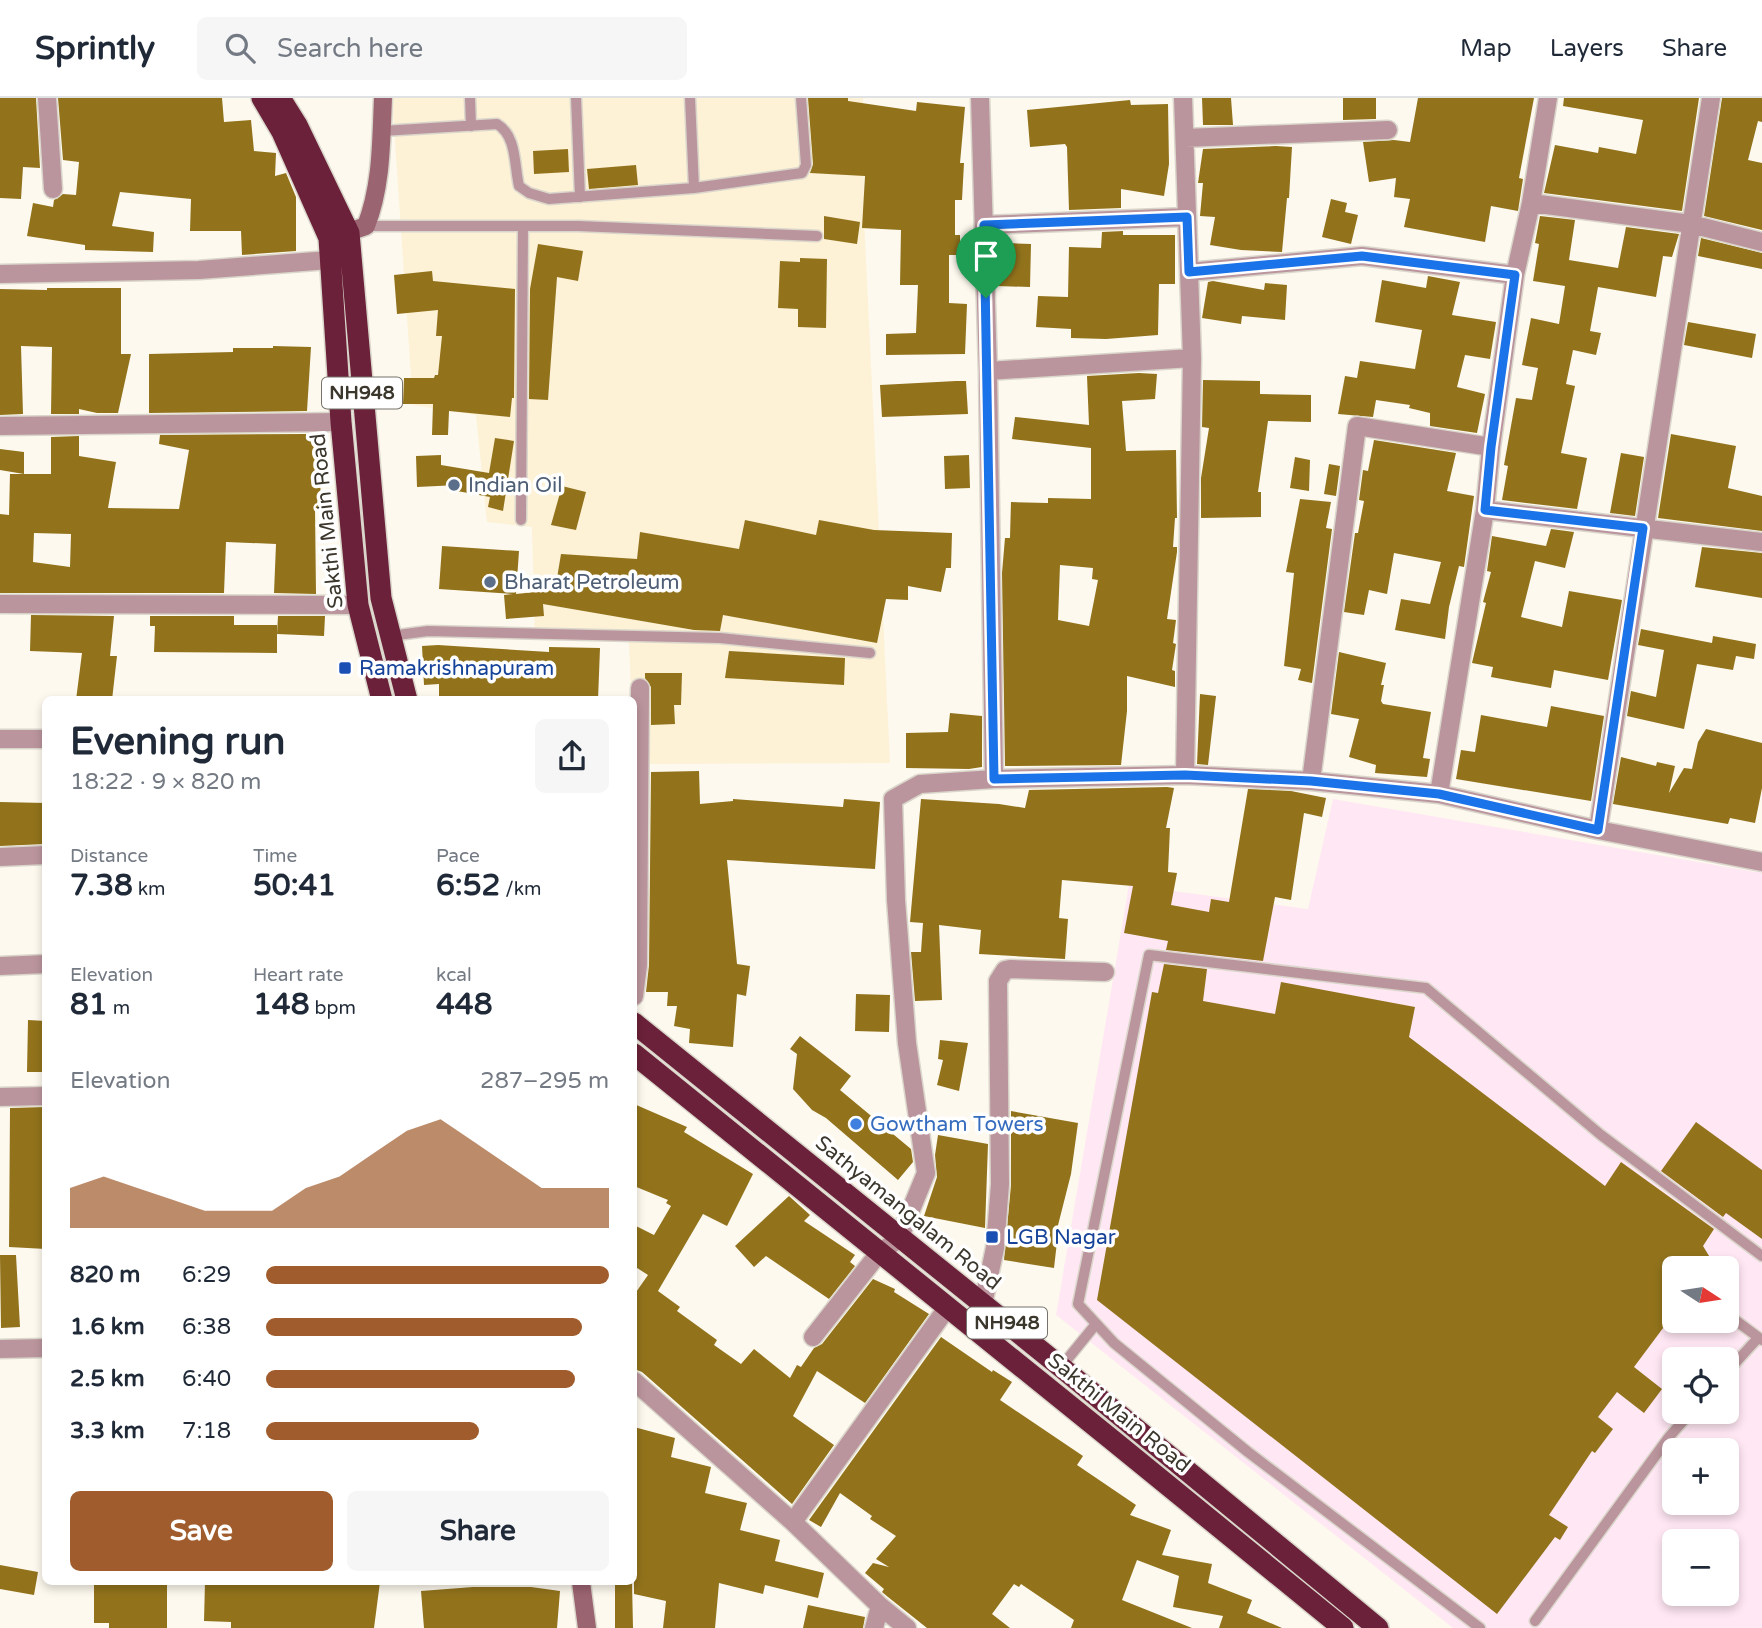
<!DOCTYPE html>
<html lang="en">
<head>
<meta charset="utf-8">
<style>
  body { margin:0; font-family:"Varela Round",sans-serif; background:#f6f6f7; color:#1f2937; height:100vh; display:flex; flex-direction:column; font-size:26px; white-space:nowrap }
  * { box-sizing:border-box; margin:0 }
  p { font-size:23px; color:#747a83 }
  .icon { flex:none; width:38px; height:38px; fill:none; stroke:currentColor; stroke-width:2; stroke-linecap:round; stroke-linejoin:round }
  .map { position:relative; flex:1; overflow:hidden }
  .details { position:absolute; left:42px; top:598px; width:595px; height:889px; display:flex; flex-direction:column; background:#fff; border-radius:10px; box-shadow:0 4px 10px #0003 }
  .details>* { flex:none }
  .needle { width:46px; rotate:102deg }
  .controls { position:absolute; left:1662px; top:1158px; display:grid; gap:14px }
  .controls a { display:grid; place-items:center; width:77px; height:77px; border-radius:10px; background:#fff; box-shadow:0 4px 10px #0003; font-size:35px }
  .pin { position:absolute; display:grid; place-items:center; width:60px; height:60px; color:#fff; margin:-72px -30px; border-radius:50% 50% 50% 0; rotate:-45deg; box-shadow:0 0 7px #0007 }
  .pin .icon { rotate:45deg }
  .round { display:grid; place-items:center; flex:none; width:74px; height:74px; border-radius:10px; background:#f6f6f7 }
  .summary { display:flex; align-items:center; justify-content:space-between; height:119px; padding:0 28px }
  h1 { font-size:38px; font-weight:700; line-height:52px }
  .metrics { display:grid; grid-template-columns:repeat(3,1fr); gap:10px; height:119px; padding:7px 28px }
  .metrics div { display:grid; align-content:center }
  .metrics b { font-size:30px; font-weight:700 }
  .metrics small { font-size:19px; font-weight:400 }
  .metrics p { font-size:19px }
  .chart { height:196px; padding:14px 28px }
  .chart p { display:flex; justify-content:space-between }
  .chart svg { width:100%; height:126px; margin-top:7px; fill:#a05c2c; opacity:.7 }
  .button { display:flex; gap:14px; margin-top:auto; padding:14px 28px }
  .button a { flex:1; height:80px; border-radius:10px; background:#a05c2c; color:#fff; font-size:28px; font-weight:700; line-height:80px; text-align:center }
  .button a+a { background:#f6f6f7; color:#1f2937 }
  ul { padding:0 28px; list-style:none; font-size:23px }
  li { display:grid; grid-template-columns:112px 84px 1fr; align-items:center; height:52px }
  li i { height:18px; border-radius:9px; background:#a05c2c }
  header { display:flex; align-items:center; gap:42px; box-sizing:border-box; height:98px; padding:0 35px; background:#fff; border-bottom:2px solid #e0e1e3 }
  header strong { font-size:33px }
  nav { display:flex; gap:38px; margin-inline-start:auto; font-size:24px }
  .search { width:490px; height:63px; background:#f6f6f7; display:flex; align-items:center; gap:18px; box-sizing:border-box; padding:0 24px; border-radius:10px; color:#747a83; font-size:26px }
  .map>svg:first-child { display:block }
</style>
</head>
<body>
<header>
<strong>Sprintly</strong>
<div class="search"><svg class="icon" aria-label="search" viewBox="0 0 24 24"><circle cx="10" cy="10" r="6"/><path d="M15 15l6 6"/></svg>Search here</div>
<nav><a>Map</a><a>Layers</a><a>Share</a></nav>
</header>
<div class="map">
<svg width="1762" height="1530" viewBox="0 0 1762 1530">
  <rect width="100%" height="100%" fill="#fdf9ee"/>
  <path fill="#ffe7f3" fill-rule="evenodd" d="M1333 701 1762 775V1530H1453L1056 1217 1129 787 1308 811ZM1675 1171H1727V1223H1675ZM1675 1262H1727V1314H1675ZM1675 1353H1727V1405H1675ZM1675 1444H1727V1496H1675Z"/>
  <path fill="#fdf1d6" d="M392 0H863L864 121 890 665 634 666 629 544 535 541 532 429 487 424 476 317 413 307Z"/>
  <path fill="#92731c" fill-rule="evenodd" d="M0 0H36L40 70 23 69 21 101 0 100Z
    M58 0H222L224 24 251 22 254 53 276 55 275 78 286 75 296 99V153L242 157 241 133H190L191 101 120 94 112 128 154 134 153 154 85 152V147L27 138 33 105 53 109 54 102 63 96 76 97 79 64 63 62Z
    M808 0H848V3L916 13 917 4 965 9 960 65H964L962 102H955V137H960V157H949V205L967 206 965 256 886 257V236L916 235 918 187H900L901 132 862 130 865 78 810 75 813 66Z
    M1202 0H1231L1233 27H1203Z
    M1343 0H1376V21L1343 22Z
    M1418 0H1534L1519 80 1523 81 1518 113 1491 108 1485 144 1404 129 1410 101 1394 99 1396 80 1369 84 1363 44 1394 42 1410 44Z
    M1564 0H1699L1682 113 1544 95 1555 47 1598 55 1599 49 1636 56 1643 22 1563 8Z
    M1722 0H1762V24L1758 23 1748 62 1762 65V132L1704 118Z
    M1130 2 1131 7 1168 6 1169 66 1164 98 1121 91V110L1069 112 1067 49 1065 46 1030 49 1027 12Z
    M1276 48 1292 49 1289 100H1287L1282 154 1241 152 1210 147 1215 119 1200 118 1203 85H1198L1203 51Z
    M568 51 569 74 534 76 533 53Z
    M636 67 638 87 589 91 587 71Z
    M1331 101 1347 105 1345 114 1358 117 1351 146 1322 139Z
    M824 118 860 124 857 146 824 141Z
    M1540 118 1575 122 1569 162 1618 170 1626 129 1679 136 1672 159 1663 158 1656 199 1598 189 1590 233 1601 235 1596 257 1573 252 1566 286 1575 288 1561 355 1587 360 1577 411 1502 402 1508 368 1504 367 1516 300 1532 302 1538 270 1522 267 1531 220 1559 226 1565 188 1533 183 1539 146 1535 145Z
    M1123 133V137H1175V186H1159L1158 237 1106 241 1071 240V231L1036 229 1038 198 1068 199 1069 149 1101 150 1102 134Z
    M1701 140 1762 155V171L1698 158Z
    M1007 145 1031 146 1030 189 997 188 996 159H1006Z
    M538 146 583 153 578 183 557 179 548 302 529 301 530 191Z
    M800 160 827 161 826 230 798 229V211L778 210 780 163 800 164Z
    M432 173 433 183 515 191 514 300H512L510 319 449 313 448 337H432L433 306H403L404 280H434L435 277H438L442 238H436L438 212 397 216 394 177Z
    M1428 178 1460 184 1452 217 1496 224 1490 261 1465 257 1457 289 1485 296 1477 335 1430 328V315L1409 310 1410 307 1376 302 1373 319 1338 316 1345 278 1357 280 1360 263 1415 271 1422 232 1375 224 1382 182 1426 190Z
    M1213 183 1264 192 1265 185 1287 187 1285 222 1242 218 1241 226 1202 220 1208 184Z
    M47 190H121V256H131L118 315H97L79 311V316H51L52 249 21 248 23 316 0 317V191L47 192Z
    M1688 224 1756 236 1752 260 1684 247Z
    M273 248 311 249 307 313 149 315V256L233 254V250H273Z
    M1139 275 1157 276 1155 301 1122 303 1126 353 1176 352 1177 420H1175L1173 449H1177V454L1167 521 1176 522 1173 545 1176 546 1172 572 1175 573V589L1127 578V613L1121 667 1005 668 1002 475 1005 440H1010L1011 404 1048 405V400L1091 401V350L1012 341 1015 319 1089 327 1087 278ZM1060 467 1093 470 1092 481 1098 482 1089 528 1058 522Z
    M1203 282 1260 283V296L1311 297V324L1268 323 1258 394H1261V419L1201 420V380L1209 330 1202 329Z
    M956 283H966L968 316 882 319 880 287Z
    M306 336V341H319L321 410H315L316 496 274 495 276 446 226 444 224 495H0V416L9 417 10 376H51V339L79 338V358L116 364 108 410 179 411 189 352 159 346 160 337ZM34 435 71 436 70 469 33 464Z
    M1671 336 1736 348 1728 390 1762 398V433L1658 420Z
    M495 340 514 343 503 413 488 409 490 399 457 393 458 387 417 389 416 358 441 357V367L489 375Z
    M1374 342 1456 355 1447 393 1474 398 1464 469 1459 468 1449 509 1445 541 1395 532 1401 501 1430 506 1441 464 1394 455 1387 496 1369 492 1364 517 1344 514 1355 435H1358L1364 403 1359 402 1363 372 1368 373Z
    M0 351 24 354V376L0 372Z
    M1621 355 1644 359 1635 418 1610 415Z
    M969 357 970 390 945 391 944 358Z
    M1295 359 1310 362 1309 393 1290 390Z
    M1329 366 1340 368 1336 398 1324 396Z
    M562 388 586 394 576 432 551 427Z
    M1300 401 1331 404 1326 430 1332 431 1312 585 1298 582 1301 571 1284 568 1294 475 1286 474Z
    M745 422 816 437 819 422 874 432 952 435 951 470H946L941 494 908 488V502L886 501 877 545 723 517 720 533 694 532 543 506 544 518 506 521 504 497 513 496 439 491 442 448 519 453 516 496 555 492 561 456 637 461 640 434 739 451Z
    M1551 431 1574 434 1565 470 1535 463 1521 519 1562 529 1569 493 1622 502 1608 582 1554 572 1551 590 1491 579 1493 569 1472 565 1486 505 1483 504 1491 474 1487 473 1492 438 1546 448Z
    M1702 449 1762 455V500L1695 489Z
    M31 517 114 518 110 558H117L112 602H76L82 555 30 553Z
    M150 518H234V527H277V555L154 554 155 528H150Z
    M278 518H325L324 538 277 536Z
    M1641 531 1712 545 1713 538 1756 546 1754 561 1736 558 1733 572 1697 566 1684 631 1627 618 1631 593 1656 599 1664 552 1638 547Z
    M438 547 549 554V549L600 550 598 602H439V586L424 587 422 548Z
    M729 553 845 560 844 587 725 580Z
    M1339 554 1386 565 1381 587H1384L1381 603 1383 606 1431 614 1423 660 1430 661 1427 679 1375 675 1376 667 1349 659 1359 621 1331 616Z
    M645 575H682L681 607H674L675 626 651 627V589L645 580Z
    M1200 596 1216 598 1208 667 1197 666Z
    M1551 608 1604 618 1591 703 1456 681 1461 652 1475 654 1481 617 1547 629Z
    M950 615 982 618V669L969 671 906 670V635L948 634Z
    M1706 631 1762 645V690L1755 725 1730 720 1728 726 1613 706 1621 659 1656 668 1657 664 1675 668 1669 695 1684 670 1692 671 1698 644Z
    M699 673 700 706 733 703V701L843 709 844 701 880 704 875 771 727 762 737 866 750 868 746 898 737 896 733 949 689 945 690 931 674 928 677 908H667L668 894H646L649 867 651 674Z
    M1167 689 1174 690 1166 730H1170L1168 774 1177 775 1171 807 1209 814 1211 801 1229 804 1248 691 1291 693 1326 700 1322 719 1304 715 1291 802 1275 799 1263 863 1166 852 1168 843 1124 835 1133 788 1062 782 1059 820 1068 821 1065 861 979 856 981 832 939 827 942 902 915 903 911 854H921L923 825 910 824 921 701 999 706 1025 710 1029 692Z
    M0 704 46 705V746L0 748Z
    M1164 866 1207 871 1203 903 1275 916 1281 884 1415 909 1409 939 1605 1088 1621 1064 1714 1131 1703 1148 1717 1171H1675V1214L1634 1269 1662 1291 1644 1315 1617 1294 1598 1319 1613 1331 1595 1355 1592 1353 1549 1417 1568 1429 1560 1442 1555 1439 1497 1516 1097 1202 1152 894 1158 895Z
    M856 896 890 897 889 934 855 933Z
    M28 922 46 923V974H27Z
    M800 938 851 978 840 992 911 1051 913 1064 898 1082 826 1020 812 1012 793 991 797 956 790 951Z
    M940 942 968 945 959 993 937 987 943 962 938 961Z
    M634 1006 687 1029 684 1034 753 1076 727 1128 703 1116 658 1193 680 1209 677 1213 717 1242 714 1247 741 1266 754 1251 790 1280 797 1267 801 1269 814 1250 822 1246 873 1181 895 1191 894 1194 929 1216 865 1305 817 1273 793 1318 834 1347 792 1406 642 1274 634 1271V1197L648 1177 634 1168V1127L654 1137 671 1108 666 1105 668 1102 634 1088Z
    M46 1009V1151L9 1149 10 1010Z
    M1011 1013 1078 1025 1071 1076 1054 1143 1057 1144 1054 1170 1004 1162 1011 1087Z
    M1696 1024 1762 1072V1141L1726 1115 1723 1119 1661 1073Z
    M938 1037 988 1046 985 1130 924 1118 937 1079 935 1057Z
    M789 1098 810 1117 804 1123 855 1157 850 1164 855 1168 829 1201 766 1158 754 1169 735 1148Z
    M0 1157H16L20 1229 1 1230Z
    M941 1239 992 1274 993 1272 1012 1284 1000 1302 1083 1358 1077 1367 1136 1407 1130 1417 1171 1432 1162 1457 1212 1466 1208 1485 1252 1502 1247 1515 1282 1530H1219L1223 1518 1173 1509 1179 1478 1137 1462 1122 1502 1192 1530H1071L1074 1522 1021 1486 1019 1489 1014 1486 992 1516 1010 1530H927L888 1499 882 1494 884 1491 865 1475 873 1465 889 1469 876 1461 896 1438 870 1421 872 1418 840 1395 821 1429 809 1422Z
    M634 1329 675 1340 671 1359 711 1369 705 1395 747 1405 740 1432 780 1442 775 1463 824 1475 818 1500 765 1487 763 1496 719 1485 715 1530H663L666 1503 634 1496Z
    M0 1467 38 1474 34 1497 0 1491Z
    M94 1484H167V1530H109V1525H94Z
    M205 1484H380L374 1530H231V1524L204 1523Z
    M615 1484H632L633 1530H615Z
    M473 1489H531L560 1493 557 1530H424L421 1493Z
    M808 1507 865 1519 863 1530H803Z"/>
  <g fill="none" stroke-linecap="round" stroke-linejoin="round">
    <g stroke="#dad6cb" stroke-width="13">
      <path id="lane" d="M470 0 471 28
        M576 0 580 99
        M690 0 694 90
        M382 33 497 26C517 38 514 67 519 88L529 95 549 101 694 90 802 75 806 67 801 0
        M366 128H578L817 138
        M521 422 523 128
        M390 538 428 533 720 540 870 555
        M1727 1216 1762 1242
        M1061 1269 1096 1226
        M1727 1274 1758 1240
        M1535 1523 1669 1339 1691 1314
        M1480 1530 1248 1354 1114 1245 1078 1206 1149 857 1426 890 1601 1037 1762 1158"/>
    </g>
    <g stroke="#dad6cb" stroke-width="21">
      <path id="street" d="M47 0 53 91
        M980 0 988 273 994 681
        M1183 0 1192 260 1185 677
        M1185 40 1388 32
        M1531 105 1691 126 1762 144
        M984 127 1187 119
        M1189 174 1362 158 1515 177
        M0 176 199 172 342 161
        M988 273 1192 260
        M0 328 341 324
        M1485 412 1762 444
        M0 506 358 507
        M0 641H46
        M1311 683 1357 328 1491 349
        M1439 696 1485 412 1491 349 1515 177 1531 105 1548 0
        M1598 732 1711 0
        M0 759 46 757
        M0 868 46 866
        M634 898 638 867 640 590
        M0 999 46 998
        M983 1206 995 1150 1000 1086 998 883 1005 872 1010 871 1105 874
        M813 1239 879 1155 899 1141 926 1075 907 945 896 802 893 701 920 686 994 681 1185 677 1311 683 1439 696 1598 732 1762 764
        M0 1251 46 1250
        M634 1283 793 1424 880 1508 907 1530
        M793 1424 947 1210
        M874 1530 880 1508"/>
    </g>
    <g stroke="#dad6cb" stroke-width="21">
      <path id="secondary" d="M337 138 366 128C382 87 381 43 383 0
        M581 1484 587 1530"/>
    </g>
    <g stroke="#dad6cb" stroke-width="24">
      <path id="highway" d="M262 0 282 34 329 140 341 324 358 507 382 602
        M280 0 297 27 349 135 381 500 407 602
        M634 925 1061 1269 1378 1530
        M634 956C870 1147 1108 1337 1343 1530"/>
    </g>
    <use href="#lane" stroke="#bb959d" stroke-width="10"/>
    <use href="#street" stroke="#bb959d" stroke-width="18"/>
    <use href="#secondary" stroke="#9b6471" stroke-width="18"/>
    <use href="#highway" stroke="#6b2139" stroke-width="21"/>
  </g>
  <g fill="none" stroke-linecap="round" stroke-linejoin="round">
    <g stroke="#fff" stroke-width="14">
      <path id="route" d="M1187 119 1189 174 1362 158 1515 177 1491 349 1485 412 1643 430 1598 732 1439 696 1311 683 1185 677 994 681 984 127Z"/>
    </g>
    <use href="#route" stroke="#1a73e8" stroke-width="9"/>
  </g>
  <g fill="#5c6f8a" stroke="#fff" stroke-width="2.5">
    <circle cx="454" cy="387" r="7"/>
    <circle cx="490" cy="484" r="7"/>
  </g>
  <g fill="#1a4fb4" stroke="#fff" stroke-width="2.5">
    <rect x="338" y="563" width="14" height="14" rx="3.5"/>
    <rect x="985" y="1132" width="14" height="14" rx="3.5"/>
  </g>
  <circle fill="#3f7fe0" stroke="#fff" stroke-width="2.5" cx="856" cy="1026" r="7"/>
  <g text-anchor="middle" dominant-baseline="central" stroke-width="7" stroke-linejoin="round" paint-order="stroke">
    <g fill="#fff" stroke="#76736c" stroke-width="2">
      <rect x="322" y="279.5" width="80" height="31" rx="5"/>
      <rect x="967" y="1209.5" width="80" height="31" rx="5"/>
    </g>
    <g font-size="19" font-weight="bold" fill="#3c372d">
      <text x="362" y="295">NH948</text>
      <text x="1007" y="1225">NH948</text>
    </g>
    <g font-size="21" fill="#4e5e75" stroke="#fff" text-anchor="start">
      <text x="468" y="387">Indian Oil</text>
      <text x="504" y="484">Bharat Petroleum</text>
    </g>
    <g font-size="21" fill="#3c372d" stroke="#fff">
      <text transform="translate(327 423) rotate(-96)">Sakthi Main Road</text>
      <text transform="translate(908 1115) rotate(39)">Sathyamangalam Road</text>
      <text transform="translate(1119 1315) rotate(39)">Sakthi Main Road</text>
    </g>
    <g font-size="21" fill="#164399" stroke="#fff" text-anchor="start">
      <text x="359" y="570">Ramakrishnapuram</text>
      <text x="1006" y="1139">LGB Nagar</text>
    </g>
    <g font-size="21" fill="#366cbe" stroke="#fff" text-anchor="start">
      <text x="870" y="1026">Gowtham Towers</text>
    </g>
  </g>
</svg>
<div class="controls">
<a><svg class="needle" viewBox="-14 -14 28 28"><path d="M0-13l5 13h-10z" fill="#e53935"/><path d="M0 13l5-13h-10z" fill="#747a83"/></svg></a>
<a><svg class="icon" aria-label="locate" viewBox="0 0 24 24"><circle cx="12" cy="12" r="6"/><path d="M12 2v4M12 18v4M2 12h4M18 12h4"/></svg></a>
<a>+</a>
<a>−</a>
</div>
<div class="pin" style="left:986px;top:200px;background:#1e9e55"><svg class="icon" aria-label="arrive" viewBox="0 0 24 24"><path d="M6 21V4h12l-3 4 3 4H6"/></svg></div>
<section class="details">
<div class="summary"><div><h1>Evening run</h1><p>18:22 · 9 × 820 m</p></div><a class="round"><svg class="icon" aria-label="share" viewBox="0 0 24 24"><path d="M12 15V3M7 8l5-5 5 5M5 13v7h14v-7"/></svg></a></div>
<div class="metrics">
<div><p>Distance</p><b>7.38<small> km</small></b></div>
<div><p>Time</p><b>50:41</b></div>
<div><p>Pace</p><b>6:52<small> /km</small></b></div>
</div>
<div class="metrics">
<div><p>Elevation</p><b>81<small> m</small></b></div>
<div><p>Heart rate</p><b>148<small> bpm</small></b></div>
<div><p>kcal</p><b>448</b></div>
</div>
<div class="chart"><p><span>Elevation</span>287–295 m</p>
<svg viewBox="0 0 160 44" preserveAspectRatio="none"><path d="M0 44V30L10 26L20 30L30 34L40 38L50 38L60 38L70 30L80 26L90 18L100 10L110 6L120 14L130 22L140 30L150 30L160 30V44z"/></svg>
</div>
<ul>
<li><b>820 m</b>6:29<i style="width:100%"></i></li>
<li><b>1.6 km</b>6:38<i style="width:92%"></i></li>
<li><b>2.5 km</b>6:40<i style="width:90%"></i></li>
<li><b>3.3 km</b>7:18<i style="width:62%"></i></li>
</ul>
<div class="button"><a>Save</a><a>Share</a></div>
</section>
</div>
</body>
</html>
